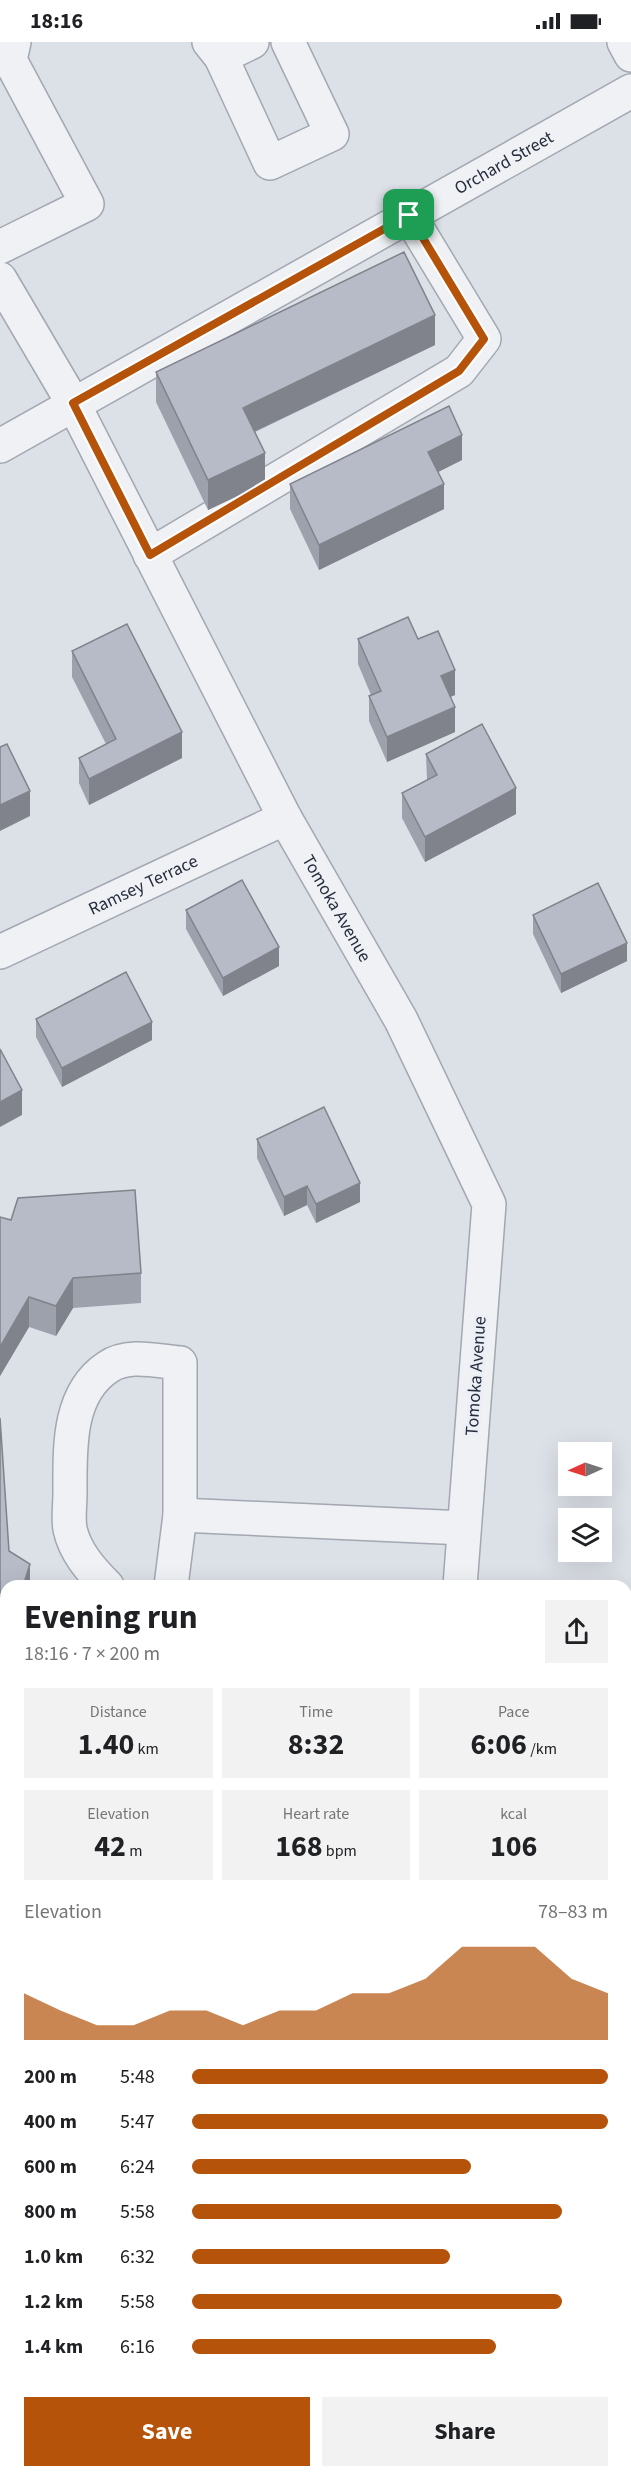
<!DOCTYPE html>
<html lang="en">
<head>
<meta charset="utf-8">
<style>
  body { margin:0; font-family:"Source Sans 3",sans-serif; background:#f2f2f2; color:#202124; height:100vh; display:flex; flex-direction:column; font-size:22px; white-space:nowrap }
  * { box-sizing:border-box; margin:0 }
  p { font-size:20px; color:#757577 }
  .icon { flex:none; width:33px; height:33px; fill:none; stroke:currentColor; stroke-width:2; stroke-linecap:round; stroke-linejoin:round }
  .map { position:relative; flex:1; overflow:hidden }
  .panel { position:absolute; left:0px; top:1538px; width:632px; height:898px; display:flex; flex-direction:column; background:#fff; border-radius:18px 18px 0 0; box-shadow:0 6px 24px #0002 }
  .panel>* { flex:none }
  .needle { width:39px; rotate:267deg }
  .buttons { position:absolute; left:558px; top:1400px; display:grid; gap:12px }
  .buttons a { display:grid; place-items:center; width:54px; height:54px; border-radius:0px; background:#fff; box-shadow:0 6px 24px #0002; font-size:30px }
  .pin { position:absolute; display:grid; place-items:center; width:51px; height:51px; color:#fff; margin:-26px; border-radius:12px; box-shadow:0 3px 9px #0006 }
  .round { display:grid; place-items:center; flex:none; width:63px; height:63px; border-radius:0px; background:#f2f2f2 }
  .headline { display:flex; align-items:center; justify-content:space-between; height:102px; padding:0 24px }
  h1 { font-size:33px; font-weight:700; line-height:45px }
  .metrics { display:grid; grid-template-columns:repeat(3,1fr); gap:9px; height:102px; padding:6px 24px }
  .metrics div { display:grid; align-content:center; border-radius:0px; background:#f2f2f2; text-align:center }
  .metrics b { font-size:30px; font-weight:700 }
  .metrics small { font-size:16px; font-weight:400 }
  .metrics p { font-size:16px }
  .chart { height:168px; padding:12px 24px }
  .chart p { display:flex; justify-content:space-between }
  .chart svg { width:100%; height:108px; margin-top:6px; fill:#b45309; opacity:.7 }
  .button { display:flex; gap:12px; margin-top:auto; padding:12px 24px }
  .button a { flex:1; height:69px; border-radius:0px; background:#b45309; color:#fff; font-size:24px; font-weight:700; line-height:69px; text-align:center }
  .button a+a { background:#f2f2f2; color:#202124 }
  ul { padding:0 24px; list-style:none; font-size:20px }
  li { display:grid; grid-template-columns:96px 72px 1fr; align-items:center; height:45px }
  li i { height:15px; border-radius:8px; background:#b45309 }
  .status { display:flex; justify-content:space-between; align-items:center; height:42px; padding:0 30px; background:#fff; direction:ltr }
  .status svg { height:16px; fill:currentColor }
  .map>svg:first-child { display:block }
</style>
</head>
<body>
<div class="status"><b>18:16</b><svg viewBox="0 0 49 12"><path d="M0 12V9h3v3zM5 12V6h3v6zM10 12V3h3v9zM15 12V0h3v12zM26 1h20v11H26zM47 4h2v5h-2z"/></svg></div>
<div class="map">
<svg width="631" height="2435" viewBox="0 0 631 2435">
  <rect width="100%" height="100%" fill="#dce0e7"/>
  <g fill="none" stroke-linecap="round" stroke-linejoin="round">
    <g stroke="#a2a7b1" stroke-width="36">
      <g id="minor">
        <path d="M209 0 221 15 270 121 332 92 288 0"/>
        <path d="M624 0 631 13"/>
        <path d="M221 15 252 0"/>
        <path d="M0 205 87 162 10 18 14 0"/>
        <path id="s1" d="M0 237 73 361 285 776 401 978 489 1162 460 1544"/>
        <path id="s2" d="M0 404 631 49"/>
        <path d="M150 513 459 329 484 297 409 173"/>
        <path id="s3" d="M0 910 285 776"/>
        <path d="M180 1473 464 1486"/>
        <path d="M107 1544C91 1528 75 1510 70 1487 68 1476 70 1462 70 1451 70 1408 67 1352 108 1325 128 1311 157 1319 180 1321V1473L171 1544"/>
        <path d="M626 1828 631 1826"/>
        <path d="M0 1899 6 1896"/>
        <path d="M0 1974 6 1972"/>
        <path d="M285 2435 294 2430"/>
        <path d="M397 2435V2430"/>
      </g>
    </g>
    <use href="#minor" stroke="#eff1f5" stroke-width="33"/>
  </g>
  <path fill="#9da1ab" d="M435 303 255 390 265 441 208 468 156 360V330Z
    M462 418 438 430 444 467 319 528 290 467V442Z
    M358 597H418L455 653 450 655 455 690 387 720 369 679V654L371 653 358 622Z
    M72 609 182 716 89 763 79 741V716L106 702 72 635Z
    M426 712 516 772 425 820 402 776V751L427 738Z
    M186 868 279 924 223 954 186 887Z
    M533 873 627 919 561 951 533 892Z
    M36 977 152 998 62 1045 36 995Z
    M257 1097 360 1160 316 1181 307 1163 284 1174 257 1116Z
    M0 1175 141 1231V1261L73 1266 56 1294 29 1285 0 1334Z
    M0 1376 9 1509 30 1544H6V1673L0 1670Z
    M626 2315H631V2421L626 2420Z"/>
  <path fill="#80838b" d="M435 273V303L243 395V366Z
    M462 393V418L428 435V410Z
    M265 411V441L208 468V438Z
    M444 442V467L319 528V503Z
    M455 628V653L441 659V634Z
    M455 665V690L387 720V695Z
    M182 690V716L89 763V737Z
    M516 746V772L425 820V795Z
    M30 749V774L0 789V763Z
    M627 901V919L561 951V932Z
    M279 905V924L223 954V936Z
    M152 980V998L62 1045V1026Z
    M22 1048V1073L0 1085V1060Z
    M360 1141V1160L316 1181V1162Z
    M307 1144V1163L284 1174V1155Z
    M73 1236V1266L56 1294V1264Z
    M29 1255V1285L0 1334V1305Z
    M30 1522V1544H23Z
    M631 1655V1681L626 1683V1657Z
    M626 2042H627V2061H626Z"/>
  <path fill="#b7bbc7" stroke="#80838b" stroke-width="1.5" d="M404 210 435 273 243 366 265 411 208 438 156 330Z
    M449 364 462 393 428 410 444 442 319 503 290 442Z
    M408 575 418 597 438 589 455 628 441 634 455 665 387 695 369 654 381 649 358 597Z
    M127 582 182 690 89 737 79 716 116 697 72 609Z
    M482 682 516 746 425 795 402 751 437 733 426 712Z
    M7 702 30 749 0 763V705Z
    M242 838 279 905 223 936 186 868Z
    M598 841 627 901 561 932 533 873Z
    M126 930 152 980 62 1026 36 977Z
    M0 1007 22 1048 0 1060Z
    M324 1065 360 1141 316 1162 307 1144 284 1155 257 1097Z
    M135 1148 141 1231 73 1236 56 1264 29 1255 0 1305V1175L11 1178 18 1156Z
    M0 1376 9 1509 30 1522 23 1544H6V1644L0 1640Z
    M631 1585V1655L626 1657V1587Z
    M626 2315H631V2391L626 2390Z"/>
  <g fill="none" stroke-linecap="round" stroke-linejoin="round">
    <g stroke="#fff" stroke-width="12">
      <path id="route" d="M409 173 484 297 459 329 150 513 73 361Z"/>
    </g>
    <use href="#route" stroke="#b45309" stroke-width="8"/>
  </g>
  <g text-anchor="middle" dominant-baseline="central" stroke-width="6" stroke-linejoin="round" paint-order="stroke">
    <g font-size="18" fill="#262d3d" stroke="#eceff5">
      <text stroke="none"><textPath href="#s2" startOffset="578">Orchard Street</textPath></text>
      <text stroke="none"><textPath href="#s3" startOffset="158">Ramsey Terrace</textPath></text>
      <text stroke="none"><textPath href="#s1" startOffset="714">Tomoka Avenue</textPath></text>
      <text transform="translate(476 1334) rotate(-86)">Tomoka Avenue</text>
    </g>
  </g>
</svg>
<div class="buttons">
<a><svg class="needle" viewBox="-14 -14 28 28"><path d="M0-13l5 13h-10z" fill="#e53935"/><path d="M0 13l5-13h-10z" fill="#757577"/></svg></a>
<a><svg class="icon" aria-label="layers" viewBox="0 0 24 24"><path d="M12 4l9 5-9 5-9-5zM3 14l9 5 9-5"/></svg></a>
</div>
<div class="pin" style="left:409px;top:173px;background:#1e9e55"><svg class="icon" aria-label="arrive" viewBox="0 0 24 24"><path d="M6 21V4h12l-3 4 3 4H6"/></svg></div>
<section class="panel">
<div class="headline"><div><h1>Evening run</h1><p>18:16 · 7 × 200 m</p></div><a class="round"><svg class="icon" aria-label="share" viewBox="0 0 24 24"><path d="M12 15V3M7 8l5-5 5 5M5 13v7h14v-7"/></svg></a></div>
<div class="metrics">
<div><p>Distance</p><b>1.40<small> km</small></b></div>
<div><p>Time</p><b>8:32</b></div>
<div><p>Pace</p><b>6:06<small> /km</small></b></div>
</div>
<div class="metrics">
<div><p>Elevation</p><b>42<small> m</small></b></div>
<div><p>Heart rate</p><b>168<small> bpm</small></b></div>
<div><p>kcal</p><b>106</b></div>
</div>
<div class="chart"><p><span>Elevation</span>78–83 m</p>
<svg viewBox="0 0 160 44" preserveAspectRatio="none"><path d="M0 44V25L10 32L20 38L30 38L40 32L50 32L60 38L70 32L80 32L90 25L100 25L110 19L120 6L130 6L140 6L150 19L160 25V44z"/></svg>
</div>
<ul>
<li><b>200 m</b>5:48<i style="width:100%"></i></li>
<li><b>400 m</b>5:47<i style="width:100%"></i></li>
<li><b>600 m</b>6:24<i style="width:67%"></i></li>
<li><b>800 m</b>5:58<i style="width:89%"></i></li>
<li><b>1.0 km</b>6:32<i style="width:62%"></i></li>
<li><b>1.2 km</b>5:58<i style="width:89%"></i></li>
<li><b>1.4 km</b>6:16<i style="width:73%"></i></li>
</ul>
<div class="button"><a>Save</a><a>Share</a></div>
</section>
</div>
</body>
</html>
